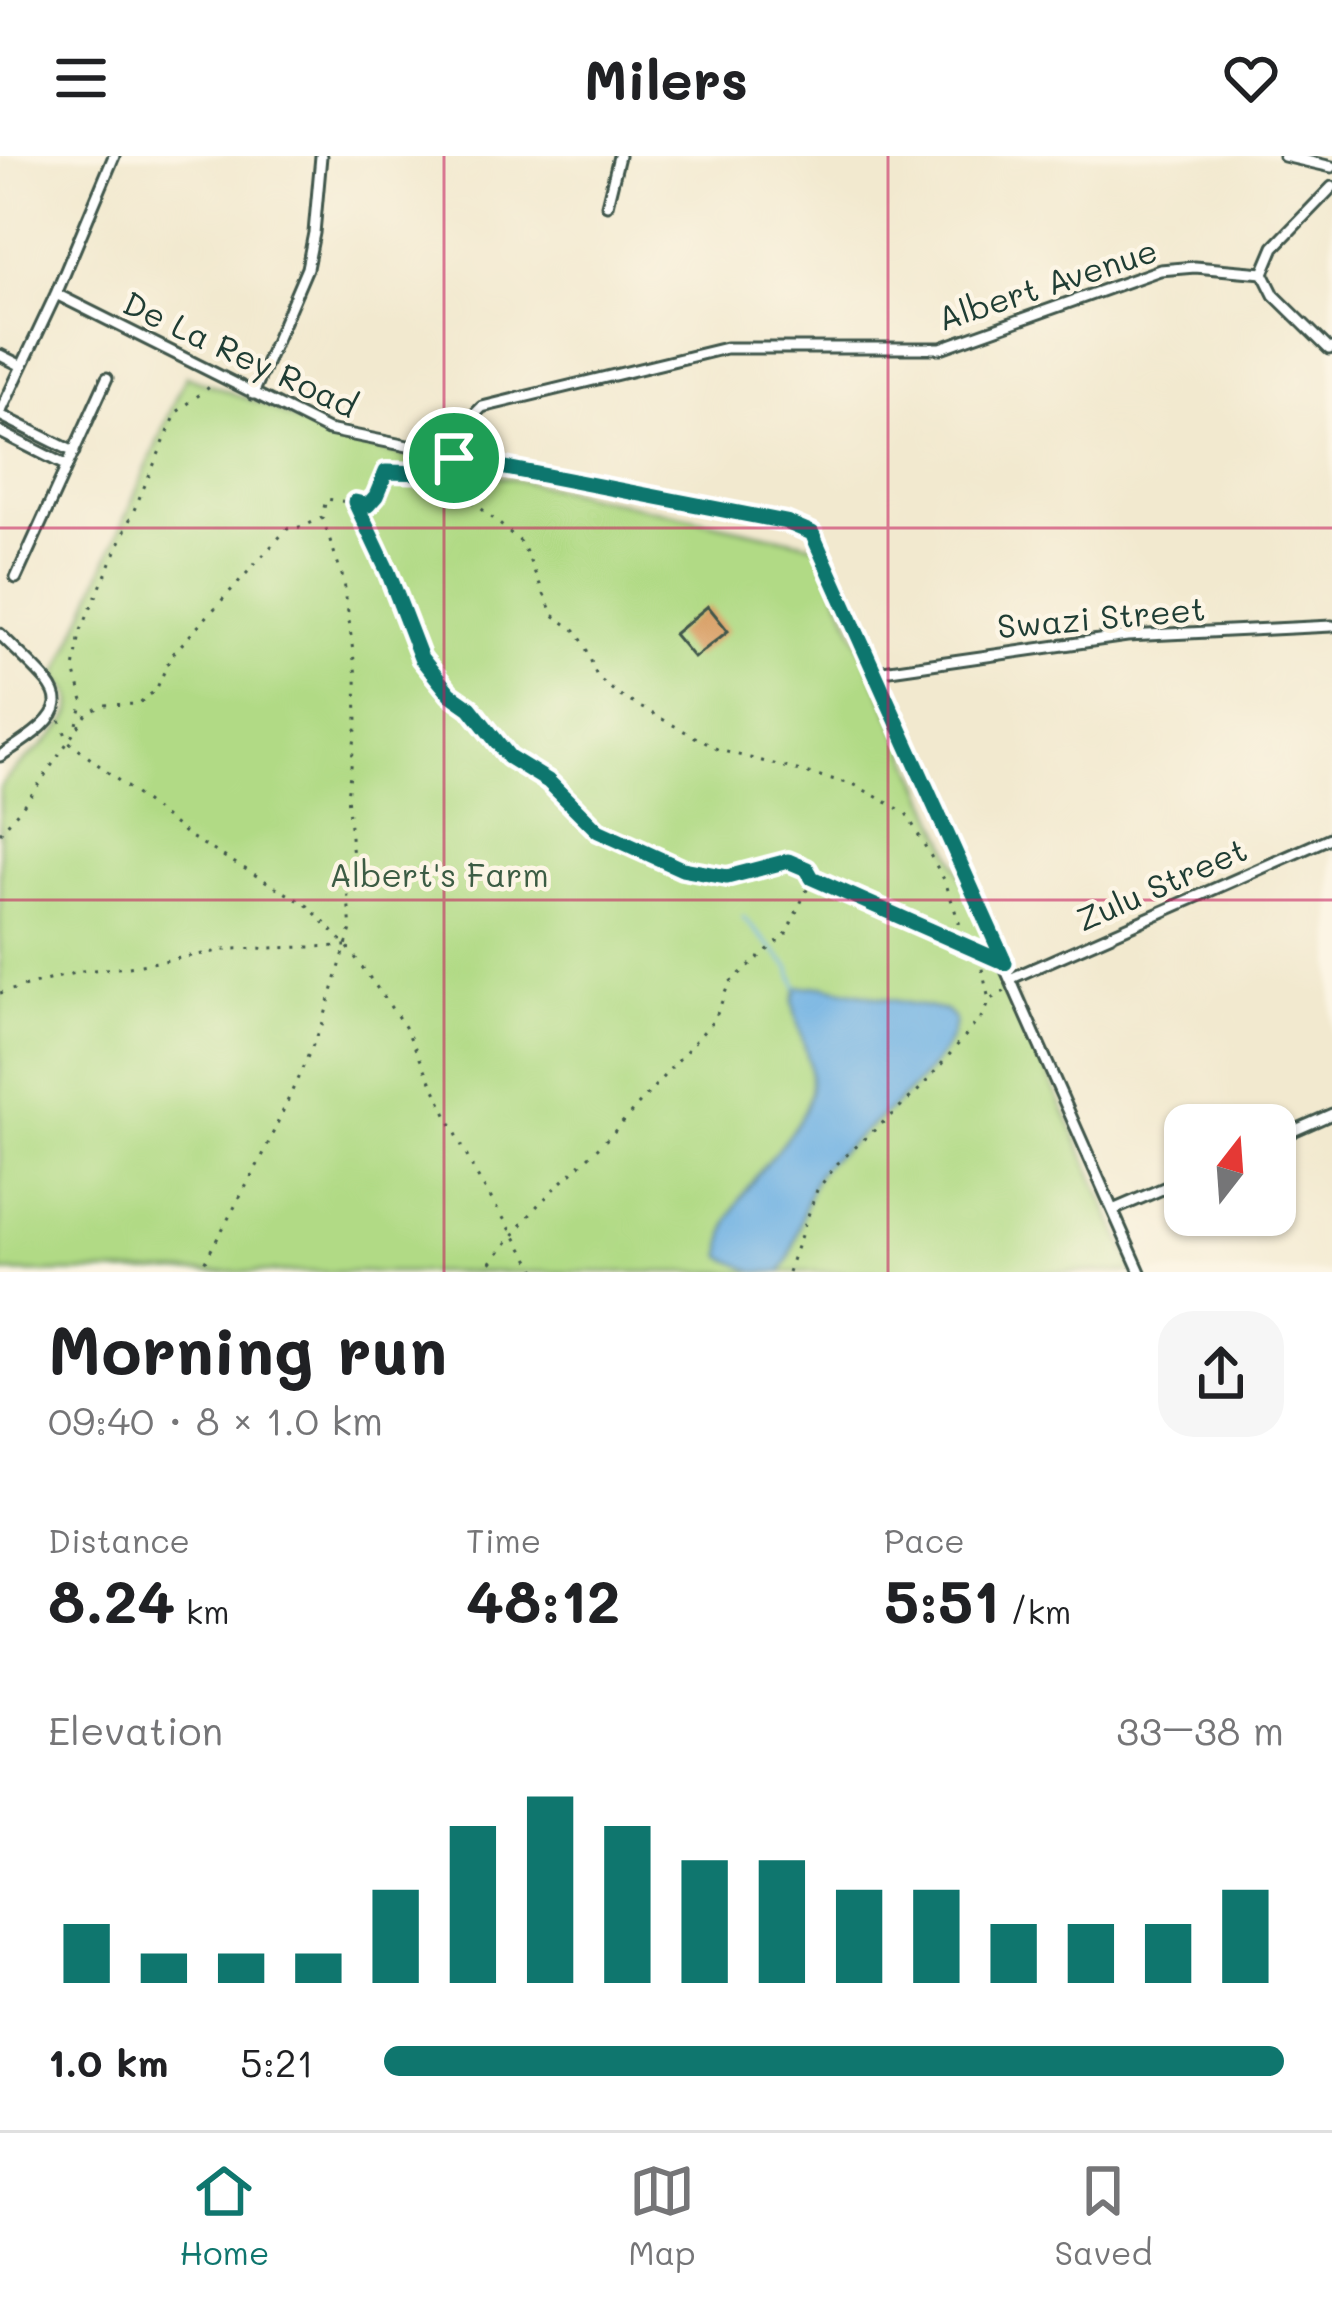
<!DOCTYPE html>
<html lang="en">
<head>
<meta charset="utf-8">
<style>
  body { margin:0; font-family:Mali,sans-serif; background:#f6f6f6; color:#202124; height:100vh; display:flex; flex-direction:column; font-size:45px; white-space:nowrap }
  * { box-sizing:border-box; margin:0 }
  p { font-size:39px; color:#757577 }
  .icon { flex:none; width:66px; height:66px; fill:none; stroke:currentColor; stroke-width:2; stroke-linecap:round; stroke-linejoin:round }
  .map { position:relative; height:1116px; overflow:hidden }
  .side { display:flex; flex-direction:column; background:#fff; flex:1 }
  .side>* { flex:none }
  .needle { width:78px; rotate:17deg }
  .buttons { position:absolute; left:1164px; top:948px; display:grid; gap:24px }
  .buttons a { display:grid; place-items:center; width:132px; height:132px; border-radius:24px; background:#fff; box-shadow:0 3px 9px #0004; font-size:60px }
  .pin { position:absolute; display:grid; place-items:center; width:102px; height:102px; color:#fff; margin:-51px; border:6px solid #fff; border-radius:50%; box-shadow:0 3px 12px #0007 }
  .round { display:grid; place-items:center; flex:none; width:126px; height:126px; border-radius:36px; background:#f6f6f6 }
  .overview { display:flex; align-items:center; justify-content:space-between; height:204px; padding:0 48px }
  h1 { font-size:66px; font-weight:700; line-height:90px }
  .metrics { display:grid; grid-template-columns:repeat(3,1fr); gap:18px; height:204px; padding:12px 48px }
  .metrics div { display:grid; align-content:center }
  .metrics b { font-size:60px; font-weight:700 }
  .metrics small { font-size:33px; font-weight:400 }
  .metrics p { font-size:33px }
  .chart { height:336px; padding:24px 48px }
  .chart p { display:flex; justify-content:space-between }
  .chart svg { width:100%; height:216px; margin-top:12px; stroke:#0f766e; stroke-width:6 }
  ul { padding:0 48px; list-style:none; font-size:39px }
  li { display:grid; grid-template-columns:192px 144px 1fr; align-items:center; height:90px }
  li i { height:30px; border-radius:15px; background:#0f766e }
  header { display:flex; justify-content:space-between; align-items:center; height:156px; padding:0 48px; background:#fff; font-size:54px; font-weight:700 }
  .dock { display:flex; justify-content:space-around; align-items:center; height:168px; border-top:3px solid #e0e0e0; background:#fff; font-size:33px; color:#757577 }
  .dock a { display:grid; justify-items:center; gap:6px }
  .dock .current { color:#0f766e }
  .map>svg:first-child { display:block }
</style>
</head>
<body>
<header><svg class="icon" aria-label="menu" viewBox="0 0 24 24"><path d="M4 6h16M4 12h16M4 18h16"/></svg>Milers<svg class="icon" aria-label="heart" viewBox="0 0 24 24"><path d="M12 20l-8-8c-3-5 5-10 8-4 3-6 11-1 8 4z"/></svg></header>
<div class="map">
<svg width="1332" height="1116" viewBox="0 0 1332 1116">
  <rect width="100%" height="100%" fill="#fcf5e5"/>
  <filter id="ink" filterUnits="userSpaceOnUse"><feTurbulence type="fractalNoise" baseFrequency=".00833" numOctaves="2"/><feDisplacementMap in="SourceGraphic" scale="24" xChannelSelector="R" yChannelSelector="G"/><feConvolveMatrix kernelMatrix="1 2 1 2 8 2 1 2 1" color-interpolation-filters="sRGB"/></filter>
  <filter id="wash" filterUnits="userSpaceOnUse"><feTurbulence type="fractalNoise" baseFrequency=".004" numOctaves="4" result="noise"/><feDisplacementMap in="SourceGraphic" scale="48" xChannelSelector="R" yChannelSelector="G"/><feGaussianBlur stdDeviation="2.7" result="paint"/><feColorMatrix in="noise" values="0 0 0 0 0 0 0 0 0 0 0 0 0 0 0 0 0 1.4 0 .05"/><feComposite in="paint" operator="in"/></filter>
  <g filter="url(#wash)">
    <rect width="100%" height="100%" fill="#f2e9cf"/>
    <path fill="#b1da85" stroke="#688c5c" stroke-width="3" d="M186 220 262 248 336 285 816 389 1135 1116H0V632C21 597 109 557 56 523Z"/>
    <path fill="#6eb1e3" stroke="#46778c" stroke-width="3" d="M824 830 946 855 955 864C954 909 861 976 828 1006 802 1029 802 1088 781 1116H755L723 1101C718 1033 809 983 811 928 811 900 797 873 793 845L797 831Z"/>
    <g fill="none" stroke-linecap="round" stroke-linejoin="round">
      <path stroke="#6eb1e3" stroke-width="3" d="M743 761 789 811 797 831"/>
    </g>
    <g id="blocks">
      <path fill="#d79b60" d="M708 450 728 475 694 502 674 478Z"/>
    </g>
  </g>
  <g filter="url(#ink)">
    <use href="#blocks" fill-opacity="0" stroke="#3f574b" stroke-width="3"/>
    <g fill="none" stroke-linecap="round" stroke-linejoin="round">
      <g stroke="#3f574b" stroke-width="15">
        <path id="minor" d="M1284 0 1332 11
          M1332 31 1274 91 1263 117 1274 139 1329 193 1332 192
          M607 49 619 0
          M56 138 328 274 786 366 812 377 1140 1116
          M0 199 22 210
          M253 238 307 112 314 77 321 0
          M0 257 56 138 114 0
          M0 259 74 296
          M0 276 67 310
          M454 301 464 269 482 251 726 192H941L1160 114 1195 111 1263 117
          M16 422 107 222
          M0 478C59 538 89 545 0 600
          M876 516 1127 480 1332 470
          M1012 822 1332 681
          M1275 983 1332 958
          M1113 1054 1185 1023"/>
      </g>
      <path stroke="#3f574b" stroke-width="3" stroke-dasharray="3 9" stroke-linecap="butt" d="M445 322 522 387 553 459 575 474 585 489 597 521 620 540 719 594 855 629 906 657 945 725 965 784
        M357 347 368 349 376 340 386 316 432 317 445 322 448 308
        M60 564 68 585 189 680 308 750 347 790 405 871 474 1015 537 1116
        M77 568 83 545 74 513 80 477 177 256 212 229
        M0 677 30 641 87 558 103 549 138 548 156 534 171 500 287 373 305 370 322 361 326 343 355 347 388 416 421 503 450 539 470 552 509 601 548 625 598 675 682 713 727 721 788 705 807 713 812 721 989 798
        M971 792 980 804 989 844
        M0 837 82 815 129 811 231 793 346 790
        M199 1116 262 1001 322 869 351 773 346 723 353 701 347 640 357 566 356 520 344 425 322 361
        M483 1116 538 1049 611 979 715 863 729 827 786 778 812 723
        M788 1116 817 1034 838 1007 921 932 983 859 989 844 1005 835"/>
      <use href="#minor" stroke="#fff" stroke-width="9"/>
    </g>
  </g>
  <g fill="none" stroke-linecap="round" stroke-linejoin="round" filter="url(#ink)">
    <g stroke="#fff" stroke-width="24">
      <path id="route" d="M454 302 786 366 812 377 1005 807 812 722 807 713 788 705 727 721 682 713 598 675 548 625 509 601 470 552 450 538 421 502 388 416 355 346 368 349 376 340 386 316 432 317 445 322 447 309Z"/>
    </g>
    <use href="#route" stroke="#0f766e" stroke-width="15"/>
  </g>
  <path fill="none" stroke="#c2185b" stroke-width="3" stroke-opacity="0.55" d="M444 0V1116M888 0V1116M0 372H1332M0 744H1332"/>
  <g text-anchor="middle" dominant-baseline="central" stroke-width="9" stroke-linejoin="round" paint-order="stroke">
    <g font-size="33" fill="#1f3d34" stroke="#fcf5e5">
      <text transform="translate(1047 127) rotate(-18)">Albert Avenue</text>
      <text transform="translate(241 197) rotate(25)">De La Rey Road</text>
      <text transform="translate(1101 460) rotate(-5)">Swazi Street</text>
      <text transform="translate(1161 727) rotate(-24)">Zulu Street</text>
    </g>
    <g font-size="33" fill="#3c5c44" stroke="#fcf5e5">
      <text x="439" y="717">Albert's Farm</text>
    </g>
  </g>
</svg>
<div class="buttons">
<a><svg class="needle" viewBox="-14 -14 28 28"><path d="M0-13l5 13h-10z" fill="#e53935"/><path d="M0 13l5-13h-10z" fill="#757577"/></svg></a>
</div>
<div class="pin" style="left:454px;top:302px;background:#1e9e55"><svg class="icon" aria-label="arrive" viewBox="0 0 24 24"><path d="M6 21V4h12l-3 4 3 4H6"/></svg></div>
</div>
<section class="side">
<div class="overview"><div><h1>Morning run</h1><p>09:40 · 8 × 1.0 km</p></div><a class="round"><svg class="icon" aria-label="share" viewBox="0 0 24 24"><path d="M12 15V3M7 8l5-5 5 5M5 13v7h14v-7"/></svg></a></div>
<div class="metrics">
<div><p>Distance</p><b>8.24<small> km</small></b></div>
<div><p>Time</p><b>48:12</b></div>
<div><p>Pace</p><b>5:51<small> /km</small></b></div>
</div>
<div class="chart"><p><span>Elevation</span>33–38 m</p>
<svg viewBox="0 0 160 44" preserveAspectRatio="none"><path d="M5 44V32M15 44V38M25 44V38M35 44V38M45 44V25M55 44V12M65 44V6M75 44V12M85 44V19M95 44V19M105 44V25M115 44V25M125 44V32M135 44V32M145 44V32M155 44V25"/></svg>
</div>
<ul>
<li><b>1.0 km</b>5:21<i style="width:100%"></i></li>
</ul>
</section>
<nav class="dock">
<a class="current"><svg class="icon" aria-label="home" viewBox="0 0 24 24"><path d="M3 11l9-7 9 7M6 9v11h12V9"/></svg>Home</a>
<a><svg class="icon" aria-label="map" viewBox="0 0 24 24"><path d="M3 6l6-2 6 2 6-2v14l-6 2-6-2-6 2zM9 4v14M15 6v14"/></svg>Map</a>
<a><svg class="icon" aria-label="saved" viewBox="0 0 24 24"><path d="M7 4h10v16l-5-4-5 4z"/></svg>Saved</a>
</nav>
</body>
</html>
